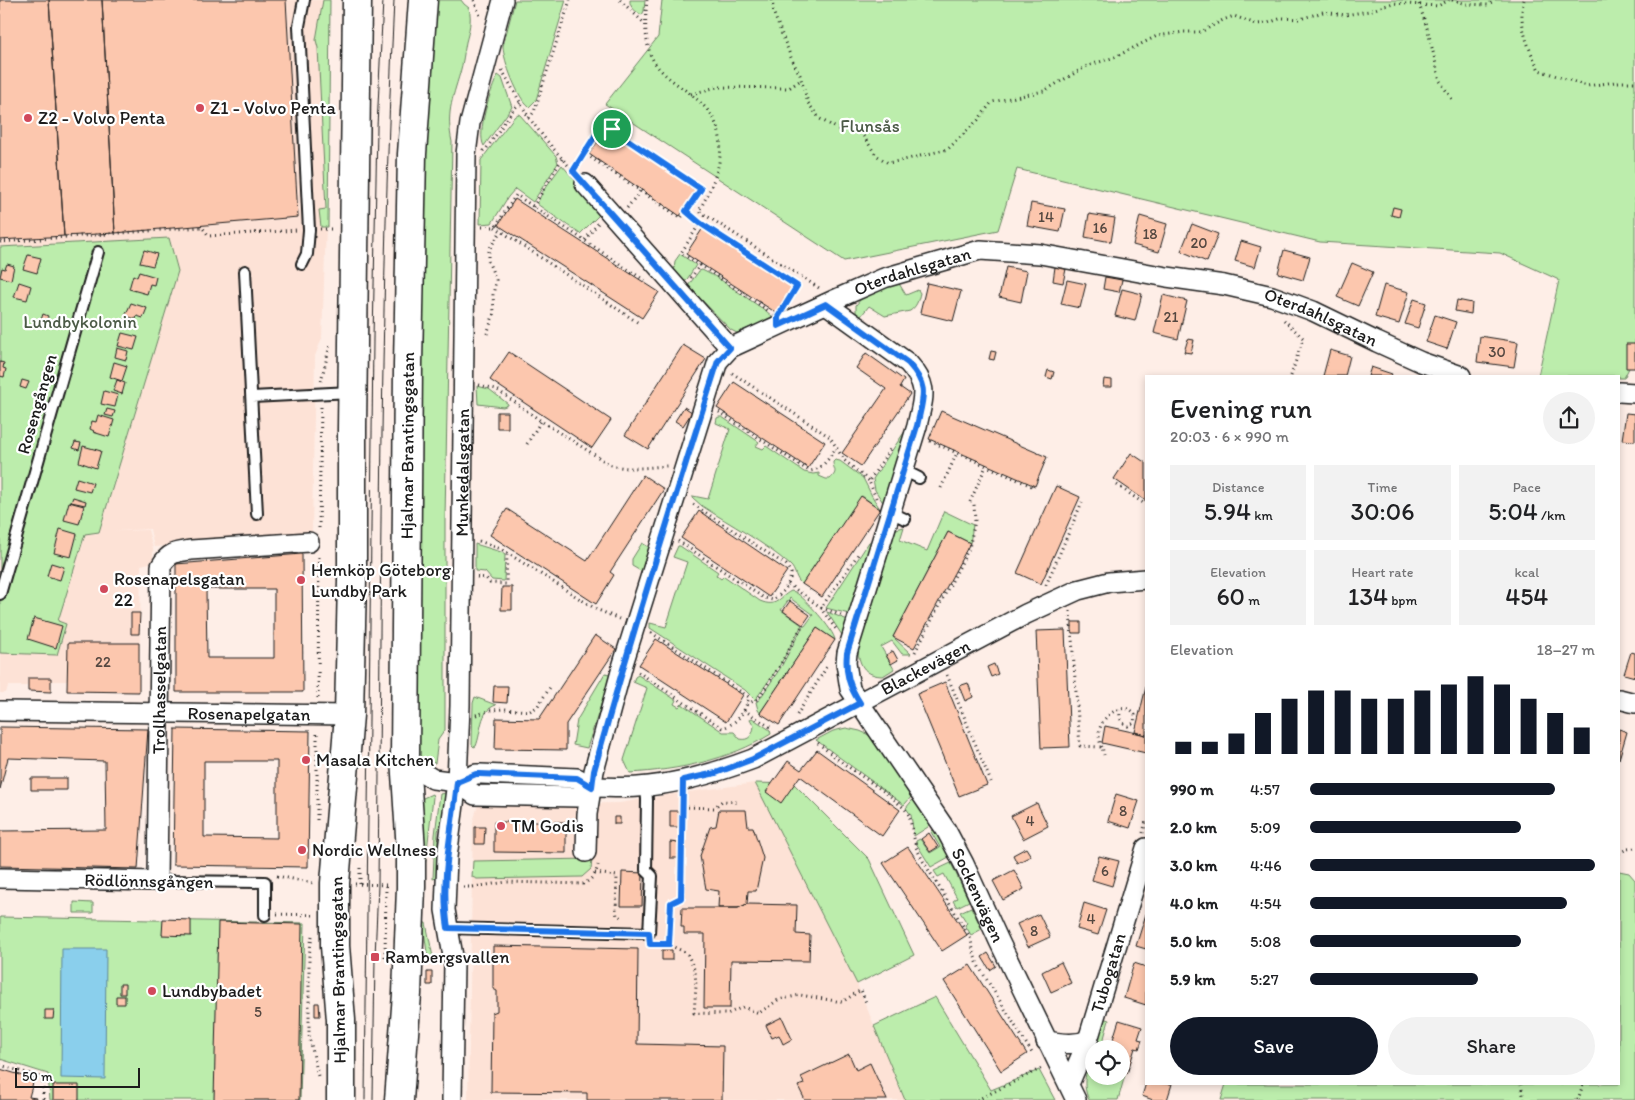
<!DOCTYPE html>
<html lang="en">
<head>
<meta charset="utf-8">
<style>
  body { margin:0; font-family:Itim,sans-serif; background:#f2f2f2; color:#202124; height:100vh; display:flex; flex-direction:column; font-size:19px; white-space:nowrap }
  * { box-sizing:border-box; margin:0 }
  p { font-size:16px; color:#757577 }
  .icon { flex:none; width:28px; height:28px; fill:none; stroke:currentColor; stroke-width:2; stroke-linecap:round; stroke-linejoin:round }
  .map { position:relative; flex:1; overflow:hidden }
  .drawer { position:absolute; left:1145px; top:375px; width:475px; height:710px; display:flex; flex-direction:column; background:#fff; border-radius:0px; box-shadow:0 2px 8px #0003 }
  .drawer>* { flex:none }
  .tools { position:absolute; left:1085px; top:1040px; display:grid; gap:10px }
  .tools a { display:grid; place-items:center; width:45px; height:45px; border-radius:50%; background:#fff; box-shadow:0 2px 8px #0003; font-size:25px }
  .scale { position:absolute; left:15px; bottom:12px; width:125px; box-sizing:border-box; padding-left:5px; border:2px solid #1c1c1c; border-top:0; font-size:14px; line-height:18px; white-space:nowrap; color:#1c1c1c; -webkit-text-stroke:4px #fff; paint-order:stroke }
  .pin { position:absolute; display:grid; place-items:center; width:42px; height:42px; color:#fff; margin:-21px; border:2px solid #fff; border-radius:50%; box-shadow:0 1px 5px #0007 }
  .round { display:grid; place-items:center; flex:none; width:52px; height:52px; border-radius:26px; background:#f2f2f2 }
  .overview { display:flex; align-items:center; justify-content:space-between; height:85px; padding:0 25px }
  h1 { font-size:28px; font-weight:600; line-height:38px }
  .stats { display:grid; grid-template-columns:repeat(3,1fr); gap:8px; height:85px; padding:5px 25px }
  .stats div { display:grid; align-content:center; border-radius:0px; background:#f2f2f2; text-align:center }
  .stats b { font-size:25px; font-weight:600 }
  .stats small { font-size:14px; font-weight:400 }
  .stats p { font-size:14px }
  .chart { height:140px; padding:10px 25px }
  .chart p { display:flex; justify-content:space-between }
  .chart svg { width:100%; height:90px; margin-top:5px; stroke:#111827; stroke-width:6 }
  .button { display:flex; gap:10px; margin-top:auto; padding:10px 25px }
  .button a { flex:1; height:58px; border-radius:30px; background:#111827; color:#fff; font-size:20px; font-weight:600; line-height:58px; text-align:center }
  .button a+a { background:#f2f2f2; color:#202124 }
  ul { padding:0 25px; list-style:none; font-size:16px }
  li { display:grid; grid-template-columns:80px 60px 1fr; align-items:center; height:38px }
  li i { height:12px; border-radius:6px; background:#111827 }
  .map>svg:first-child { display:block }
</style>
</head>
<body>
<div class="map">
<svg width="1635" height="1100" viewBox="0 0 1635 1100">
  <rect width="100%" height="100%" fill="#feeee7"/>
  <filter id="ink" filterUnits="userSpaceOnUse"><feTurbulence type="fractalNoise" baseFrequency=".02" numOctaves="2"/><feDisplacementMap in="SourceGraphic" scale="10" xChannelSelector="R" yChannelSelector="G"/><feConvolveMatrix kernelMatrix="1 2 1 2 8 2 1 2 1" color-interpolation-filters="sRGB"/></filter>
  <g filter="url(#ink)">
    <path fill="#fde2d6" d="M0 0H324L326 227 322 338 315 356 312 534 154 547 150 529 113 531 148 530 153 548V562L141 565 139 692 67 691V681H52L51 692 28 691 27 686H8L6 693H0V653L57 655 66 624 58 622 85 534 99 533 178 271 169 238 0 247Z
      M755 783 857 984 905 1100H468L473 822 478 805 620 803 673 794Z"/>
    <path fill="#bcedac" stroke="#6c8464" d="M323 0H330L328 227H321L319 210 326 209 318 48 316 40Z
      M431 0H461L464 4 469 8C472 20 469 31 466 42 464 53 463 63 460 73 452 100 446 114 452 142L445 518V730L438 740 435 763 423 762 417 758 419 271Z
      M515 0H566L536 100 529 107C518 99 503 60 503 46Z
      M630 0H645L644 11 642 15C636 12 629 7 630 0Z
      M662 0H1635V356L1624 378H1619V376H1538L1559 280 1500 253 1320 242 1017 169 998 230 844 261 605 104 658 37Z
      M498 75 502 78 512 107 484 146C476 133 491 88 498 75Z
      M518 114 520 115 556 156 558 163 533 202 515 189 508 197 492 223 480 224 481 160 514 117Z
      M562 165 601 211 600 214 580 234 537 204 543 191Z
      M169 238 178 271 99 532 85 534 58 621 66 624 57 655 0 653V247Z
      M680 254 696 265 686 281H683L674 271 675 261Z
      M702 270 718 278 766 311 772 316 771 319 737 333 731 330 688 286 699 271Z
      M898 282 906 295 918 290 920 293C918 301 917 306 910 311L885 316 869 306 861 316 856 314V305L861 299Z
      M477 386 489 389 508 404V405L503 407 478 404Z
      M719 417H722L759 442 756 446 763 449 766 446 804 472 813 474 819 473V476L826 479H830C839 471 833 470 833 462L835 460 840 461 863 478 872 496 880 509 862 496 802 584C795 579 796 570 790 565 764 542 731 525 702 506L693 498V496L708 499 730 429 716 423 717 418Z
      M907 428 884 504 875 490 873 479Z
      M944 511 973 525 970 543 948 532 893 637 911 654H902L892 641 881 647 894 669 883 676C866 676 859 666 858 650L896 529 904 527 900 540 927 551Z
      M872 541 849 614 826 608 869 542Z
      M642 543 652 549 644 573 632 566V559Z
      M475 544 501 552 505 555 504 581 492 580 485 572 475 571Z
      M678 546H680L718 572 716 575 721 579 724 576 760 601C777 608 778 598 791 591L795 592C805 598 834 630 835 640L817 628 760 713 758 710 756 702 759 700 781 667 803 626H805L813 615 790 598 781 610 802 625 780 665 755 700 745 690 650 628V623L666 627 687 562 673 557Z
      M827 612 848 620 842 635 840 632Z
      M605 673 611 674 587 748 573 745 577 720Z
      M638 675 676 700 674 704 679 707 682 704 723 732H734L740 739C749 741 753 735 754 726L750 719 752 718 770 730 771 734C729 760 679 770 630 773L624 760 647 688 633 682 635 677Z
      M475 697 496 705C479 711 482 731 476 746L474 747 472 745 473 703Z
      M846 728 860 731 869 735 912 796 904 805 816 740 833 731Z
      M755 783 794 784 869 859 914 955 857 984Z
      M445 793 448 799 438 831 437 875 436 878 433 879 435 835 440 794Z
      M432 794 433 797 424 877 419 803 423 798Z
      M915 797 931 823 928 827 914 836 911 815 906 808Z
      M934 829 949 857 931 867 916 843V841L920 839 930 853 940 847 931 832Z
      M592 859 591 869 582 877 477 879 472 877 473 861Z
      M951 863 969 901 957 907 953 901 957 898 944 874 938 877 934 871Z
      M1619 871 1629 873 1635 880V1100H1221L1226 1084H1619Z
      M74 902 93 903V913H74Z
      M971 907 982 929 971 935 965 925 967 923 960 912Z
      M0 917 305 923 300 1100H50L48 1074 0 1059Z
      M423 923H426L434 962 428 960Z
      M935 997 991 1090 1039 1070 1055 1100H905L874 1026Z
      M1103 1018 1109 1020 1101 1049H1094Z
      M1094 1049V1076H1121V1073L1125 1075 1118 1100H1089C1080 1081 1088 1068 1094 1049Z"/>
    <path fill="#8acfec" stroke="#5e8799" d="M62 949H106L105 1079 61 1078Z"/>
    <path fill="#fcc7ae" stroke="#1c1c1c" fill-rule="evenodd" d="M0 0H49L64 236 0 240Z
      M49 0H102L115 233 64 236Z
      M102 0H286L298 217 115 233Z
      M607 128 697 190 680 216 589 154Z
      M515 199 659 292 642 318 498 225Z
      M1031 203 1065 209 1060 232 1027 226Z
      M1393 207 1401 209 1399 217 1391 215Z
      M1089 214 1115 218 1111 242 1085 237Z
      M1140 216 1167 224 1159 252 1133 245Z
      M1192 224 1218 234 1207 262 1181 251Z
      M703 228 795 287 778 314 686 254Z
      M1241 241 1261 247 1255 267 1235 261Z
      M144 250 157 254 153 266 140 263Z
      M1284 250 1310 257 1303 280 1278 273Z
      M28 255 41 258 37 273 23 269Z
      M1352 263 1373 272 1358 306 1337 297Z
      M7 264 14 266 11 280 0 277 2 268 5 269Z
      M1006 267 1027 271 1021 302 999 297Z
      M1055 267 1066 269 1063 283 1053 281Z
      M139 272 156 277 154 285 150 284 147 294 129 289 133 275 137 277Z
      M1105 277 1122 280 1119 292 1103 289Z
      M1067 280 1086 284 1080 308 1061 304Z
      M19 282 31 286 27 300 14 297Z
      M927 283 961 291 953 321 920 313Z
      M1384 285 1409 292 1399 324 1375 317Z
      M1122 289 1142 294 1135 321 1115 316Z
      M1163 295 1187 301 1178 339 1154 333Z
      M1414 299 1426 303 1418 328 1405 324Z
      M1457 300 1472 303 1471 314 1455 311Z
      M131 303 147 308 143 318 137 316 136 319 125 316Z
      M43 314 48 316 46 324 40 323Z
      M1435 315 1456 322 1447 349 1426 342Z
      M122 333 138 337 134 350 118 346Z
      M1480 336 1518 342 1514 367 1477 362Z
      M1188 339 1194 340 1191 353 1184 352Z
      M1626 344H1635V368H1626Z
      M683 345 706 359 648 449 625 435Z
      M117 348 128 351 126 360 115 357Z
      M1330 350 1350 356 1345 376H1323Z
      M991 351 996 352 994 360 989 359Z
      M509 352 611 420 592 448 490 380Z
      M866 353 904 380 900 387 910 394 861 466 842 453 886 389 856 368Z
      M0 362 4 363 3 368 6 369 4 377 0 376Z
      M114 362 127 366 122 381 110 377Z
      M1371 367 1392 374 1391 376H1368Z
      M1048 370 1054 372 1052 379 1046 377Z
      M1104 379 1112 380V387H1103Z
      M22 380 29 382 26 389 20 387Z
      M117 380 125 383 122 394 113 391Z
      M734 382 825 442 808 468 717 408Z
      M104 391 118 395 115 407 101 404Z
      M684 407 692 412 683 426 675 421Z
      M107 409 115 411 113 417 105 415Z
      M941 411 1047 457 1035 486 929 439Z
      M497 412H508V428H497Z
      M1626 413 1635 414V441L1622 440Z
      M98 415 114 420 109 437 93 432 94 431 90 429 92 421 96 422Z
      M75 442 81 443 79 450 73 448Z
      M83 446 101 451 96 468 79 462Z
      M1131 453 1146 463V501L1114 479Z
      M643 475 664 489 610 572 614 575 596 604 490 535 507 509 587 561Z
      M77 478 93 483 90 492 74 488Z
      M1056 486 1080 497 1041 584 1017 573Z
      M861 496 880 509 822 597 802 584Z
      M73 497 86 501 85 505 71 502Z
      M69 502 84 506 79 524 64 520Z
      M699 511 787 571 769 597 681 538Z
      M60 529 77 534 71 557 54 553Z
      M948 532 970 543 914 648 893 637Z
      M302 554 303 692H176V564ZM206 589H274V658H207Z
      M51 563 64 567 60 580 47 576Z
      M502 587H512V610H501Z
      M790 601 810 615 803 625 783 611Z
      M131 613H140L139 634H131Z
      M34 618 62 626 56 648 28 639Z
      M1072 622H1081V633H1072Z
      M817 628 835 640 779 725 760 713Z
      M1065 630 1070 747 1041 748 1036 631Z
      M595 635 616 649 566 724V750L495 749 496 718 539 719Z
      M656 639 743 695 726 722 639 665Z
      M68 643H139V692L67 691Z
      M893 651 898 660 891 664 886 655Z
      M1631 652 1635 653V677L1624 674Z
      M994 664 998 674 991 677 987 667Z
      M28 678H51V692L28 691Z
      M945 682 987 785 959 796 917 694Z
      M968 683 973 697 965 701 959 686Z
      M494 686H508L507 703 493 702Z
      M1146 687V735L1135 732Z
      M1105 726 1146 735V753L1102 743Z
      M0 727 148 729 138 869 0 866V831L106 830 105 761 8 758 0 789Z
      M175 729 310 731 308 867 173 865ZM204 761H277V838L204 837Z
      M1619 729 1627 732 1619 759Z
      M817 750 900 810 882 836 800 776 781 803 766 792 788 761 801 770Z
      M31 778H67V790H31Z
      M1116 794 1139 801 1130 828 1108 821Z
      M1037 803 1048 826 1023 839 1011 816Z
      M719 810H746L748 827H753L763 858 756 891H748L747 904 738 908H718L719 891 706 889 700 856 710 827 716 826Z
      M670 811H679V827H670Z
      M614 817H620V824H614Z
      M494 822H566V853L494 852Z
      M475 827H485L484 844H475Z
      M929 833 938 847 930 852 921 839Z
      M670 842 679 843V858H670Z
      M908 847 967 935 942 951 883 863Z
      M1026 848 1031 856 1017 863 1013 855Z
      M1099 856 1119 861 1112 886 1092 880Z
      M1014 870 1024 889 1003 900 993 881Z
      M622 872 643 873 642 906H621Z
      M1084 903 1106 910 1098 935 1077 929Z
      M747 904 797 905 796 934 810 935 809 961 731 960 730 1008H704L705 934H684V927H681L682 908H738Z
      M1039 914 1050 937 1028 947 1017 924Z
      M1146 914V949L1136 946Z
      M163 919 191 920V936L162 935Z
      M218 922 302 924 299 1100H214Z
      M493 946 638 949 637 1044 723 1046 722 1100H587V1093L491 1092 492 1013 497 1011V991L493 989Z
      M662 950H672V960H662Z
      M988 953 996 966 990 970 982 957Z
      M1061 962 1071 983 1051 992 1042 972Z
      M1134 963 1146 967V1005L1124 998Z
      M970 965 1027 1054 1001 1071 944 981Z
      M427 972H432V985H427Z
      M120 984H125V994H120Z
      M116 996H125V1004H116Z
      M315 1003H319L320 1016H315Z
      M45 1010H54L53 1019H45Z
      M782 1017 792 1039 783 1044 779 1035 772 1038 766 1025Z
      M1119 1020 1142 1027 1138 1039 1142 1040 1139 1049 1135 1048 1127 1074 1121 1072V1049H1110Z
      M849 1054 856 1070 870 1063 887 1100H805L798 1086 804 1084 801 1077Z
      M0 1069 34 1079 29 1097 36 1098 35 1100H0Z
      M1146 1083 1172 1084 1167 1100H1153L1142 1096Z
      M53 1085H79V1100H53Z"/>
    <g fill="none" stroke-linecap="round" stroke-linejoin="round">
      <g stroke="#1c1c1c" stroke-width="14">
        <path id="service" d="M302 264 307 254 309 230 299 26 304 0
          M245 271 257 514
          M252 397 351 392
          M903 470 919 478
          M890 512 905 519
          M0 594 98 252
          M157 881 265 882V915
          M448 928 649 933 652 876 646 870 647 800 646 786"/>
      </g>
      <g stroke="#1c1c1c" stroke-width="22">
        <g id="minor">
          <path d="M585 184 730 348"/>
          <path id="s1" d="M826 304 908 363C930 387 923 397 917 426L847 653 846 663 850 689 946 830 964 864 999 941 1076 1100"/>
          <path d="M1619 392 1635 393"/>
          <path d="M1619 699 1635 703"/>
          <path id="s2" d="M0 711 349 715"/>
          <path d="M405 758 408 763 433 779 457 782 475 795 577 797 592 787"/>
          <path d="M457 782 476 774H481L577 778 592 787"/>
          <path id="s3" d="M592 787C607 787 623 788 638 787 678 784 716 773 753 759L1026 614 1078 590 1109 582 1146 579"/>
          <path id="s4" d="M586 852 587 814 594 771 623 664 718 361 730 348 836 299 884 278 980 250 1040 254 1167 277 1224 285 1272 296 1313 311 1377 342 1421 362 1461 376"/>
          <path id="s5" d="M0 878 157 881 161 566C169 552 177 552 191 550L309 542"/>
          <path d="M1046 1041C1061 1043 1074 1046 1088 1040"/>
          <path id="s6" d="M1069 1084 1088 1040 1146 848"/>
          <path id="s7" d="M452 1100 454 962 445 910 447 857 457 782 460 706 466 154 470 123 503 0"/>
        </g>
      </g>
      <g stroke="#1c1c1c" stroke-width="31">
        <g id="secondary">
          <path d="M341 1100V1020L335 946V883L349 715 352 580V429L357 0"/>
          <path id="s8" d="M399 1100 407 994 411 887V851L405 758 408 365 412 154 423 0"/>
        </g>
      </g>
      <path stroke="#1c1c1c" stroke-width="3" stroke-dasharray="1 4" stroke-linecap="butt" d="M474 0 480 16
        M620 0 645 24
        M647 0C645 19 644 43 653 60 662 75 676 83 689 93 736 127 723 167 699 211L819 288
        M772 0 774 14 792 60 800 75 808 103 820 119 838 129 858 128 876 155 888 163 904 160 948 149 978 120 992 102 1044 91 1087 66 1115 57 1157 36 1184 32H1201L1223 20 1234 16 1256 24 1268 23 1282 18 1300 19 1323 12 1345 15 1369 11 1393 3 1438 6 1449 0
        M1452 0 1466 4 1489 5 1493 0
        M1524 0C1517 23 1529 49 1539 70L1587 86 1615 82H1635
        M1419 4 1428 31 1440 81 1453 101
        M502 70 529 118 546 140 573 171
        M691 94 717 87 789 88 801 80
        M529 118 534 112 570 0
        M483 151 487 148 513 110 520 103
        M573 171 599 129 604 125 612 129 701 189 681 218 584 153
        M533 207 562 159
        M627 208 640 191
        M685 211 797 286 788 301
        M482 227H495L516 195 647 282
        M495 227 640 324
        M320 229H333
        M585 240 598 223
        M0 242 202 227 209 236 297 230
        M700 265 769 311
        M691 278 700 265 681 253 700 223
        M1284 320 1303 338 1291 376
        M487 334 494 313 493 295 496 280 488 261V255L490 248 501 231
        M732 373 830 437 844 460 869 481
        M321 381 330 345
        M479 385 496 389 541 421 609 464C626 471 649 467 667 466
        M719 412 809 471C822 470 829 458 836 448
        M930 441 1034 487
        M527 444 541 421
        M1117 485 1146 505
        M941 488 957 453
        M876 498 869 481 891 448
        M970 502 986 466
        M319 528 321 407
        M479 541 501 549 596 609 619 619
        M678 541 764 598 773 600C783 593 790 585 791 573L786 565 691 503
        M477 577 486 578 490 583 506 584 507 554
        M788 584 819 606 836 629
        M1046 585 1082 502
        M1070 611 1080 746 1102 747 1104 755
        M841 615 821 608 859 553
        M915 652 969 548 975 521 974 504
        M638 672 722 728C737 724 745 712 749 697L650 632
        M947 675 991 782
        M318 698 319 554
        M747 704 758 699 779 667 802 626
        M744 710 773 729
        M476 715 491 710 505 709 530 711 537 707 551 686
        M797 715 828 665
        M818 743 840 761 889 795 905 809 909 815 916 847 923 861 970 937 975 957 979 967 1032 1053
        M1102 747C1088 719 1127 697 1135 715L1134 723 1128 726C1121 723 1119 718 1120 710
        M683 807 714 808 722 801 737 802
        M317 820V732
        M1143 833 1146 821
        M1619 853 1627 849 1635 848
        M595 873 617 876 616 910 617 916 622 918
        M277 876 314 883
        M355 884 389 885
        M360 884V867
        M463 887H473L507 882 583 884C591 880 596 875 598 865
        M277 914 315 915
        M312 936 309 956V1035L318 1076
        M655 944 669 945 687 953 695 971 696 986 694 1013 727 1014 743 1007 759 1013 778 1000 800 995 842 1002 861 990 867 1005
        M669 945 671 903 681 898 683 798
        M385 957 386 885
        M0 1065 43 1078V1100
        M1521 1084 1524 1100
        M977 1100 1042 1068
        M1578 1100 1583 1084"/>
      <use href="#service" stroke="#fff" stroke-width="10"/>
      <use href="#minor" stroke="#fff" stroke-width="19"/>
      <use href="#secondary" stroke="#fff" stroke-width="28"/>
      <path stroke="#1c1c1c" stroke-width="1" d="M365 1100 373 339 377 127 383 0
        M373 1100 375 957 378 885C381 590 380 295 394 0"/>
    </g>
  </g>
  <g fill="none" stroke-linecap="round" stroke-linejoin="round" filter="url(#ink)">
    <g stroke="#fff" stroke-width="10">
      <path id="route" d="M602 125 607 126 701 189 686 211 700 223 797 286 778 317V326L826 304 908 363C930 387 923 397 917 426L847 653C845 673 849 686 860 703L753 759 716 773 683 780 681 898 671 903 669 944H650L649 933 448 928C440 880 452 831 457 782L476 774H480L577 778 592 787 594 771C632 633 675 497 718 361L730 348 573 171Z"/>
    </g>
    <use href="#route" stroke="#1a73e8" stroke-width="6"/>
  </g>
  <g fill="#d1495b" stroke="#fff" stroke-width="2">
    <circle cx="200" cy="108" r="5"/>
    <circle cx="28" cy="118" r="5"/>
    <circle cx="301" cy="580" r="5"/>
    <circle cx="104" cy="589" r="5"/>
    <circle cx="306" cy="760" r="5"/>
    <circle cx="501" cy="826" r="5"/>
    <circle cx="302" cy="850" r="5"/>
    <rect x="370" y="952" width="10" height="10" rx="2.5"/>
    <circle cx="152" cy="991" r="5"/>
  </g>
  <g text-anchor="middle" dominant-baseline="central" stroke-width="4.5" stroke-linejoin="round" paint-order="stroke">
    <g font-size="15" fill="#544740">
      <text x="1046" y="217">14</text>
      <text x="1100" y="228">16</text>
      <text x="1150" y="234">18</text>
      <text x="1199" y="243">20</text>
      <text x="1171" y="317">21</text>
      <text x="1497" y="352">30</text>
      <text x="103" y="662">22</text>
      <text x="1123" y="811">8</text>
      <text x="1030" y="821">4</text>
      <text x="1105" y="871">6</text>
      <text x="1091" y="919">4</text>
      <text x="1034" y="931">8</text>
      <text x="258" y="1012">5</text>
    </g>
    <g font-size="18" fill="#1c1c1c" stroke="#fff" text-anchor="start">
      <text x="210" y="108">Z1 - Volvo Penta</text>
      <text x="38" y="118">Z2 - Volvo Penta</text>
      <text x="311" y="570">Hemköp Göteborg<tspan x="311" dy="21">Lundby Park</tspan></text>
      <text x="114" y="579">Rosenapelsgatan<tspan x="114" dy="21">22</tspan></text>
      <text x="316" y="760">Masala Kitchen</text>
      <text x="511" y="826">TM Godis</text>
      <text x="312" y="850">Nordic Wellness</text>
      <text x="385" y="957">Rambergsvallen</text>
      <text x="162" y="991">Lundbybadet</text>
    </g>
    <g font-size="18" fill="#4c5b47" stroke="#fff">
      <text x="870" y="126">Flunsås</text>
      <text x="80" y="322">Lundbykolonin</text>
    </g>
    <g font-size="18" fill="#1c1c1c" stroke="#fff">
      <text stroke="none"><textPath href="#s4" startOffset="726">Oterdahlsgatan</textPath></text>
      <text stroke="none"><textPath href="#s4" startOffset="1146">Oterdahlsgatan</textPath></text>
      <text transform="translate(37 404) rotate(-74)">Rosengången</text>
      <text stroke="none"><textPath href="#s8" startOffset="655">Hjalmar Brantingsgatan</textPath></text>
      <text stroke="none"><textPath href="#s7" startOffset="629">Munkedalsgatan</textPath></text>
      <text stroke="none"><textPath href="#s3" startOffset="360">Blackevägen</textPath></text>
      <text stroke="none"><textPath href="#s5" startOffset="348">Trollhasselgatan</textPath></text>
      <text stroke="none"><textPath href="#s2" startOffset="249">Rosenapelgatan</textPath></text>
      <text transform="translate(149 881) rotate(1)">Rödlönnsgången</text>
      <text stroke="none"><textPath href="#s1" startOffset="686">Sockenvägen</textPath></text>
      <text transform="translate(338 970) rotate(-91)">Hjalmar Brantingsgatan</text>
      <text stroke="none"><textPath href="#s6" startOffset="118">Tubogatan</textPath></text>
    </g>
  </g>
</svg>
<div class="tools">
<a><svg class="icon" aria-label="locate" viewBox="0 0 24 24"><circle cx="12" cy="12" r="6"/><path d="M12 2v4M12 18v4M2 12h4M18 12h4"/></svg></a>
</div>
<div class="scale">50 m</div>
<div class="pin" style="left:612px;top:129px;background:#1e9e55"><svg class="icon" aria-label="arrive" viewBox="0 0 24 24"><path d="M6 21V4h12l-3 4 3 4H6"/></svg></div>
<section class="drawer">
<div class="overview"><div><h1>Evening run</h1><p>20:03 · 6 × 990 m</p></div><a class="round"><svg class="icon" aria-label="share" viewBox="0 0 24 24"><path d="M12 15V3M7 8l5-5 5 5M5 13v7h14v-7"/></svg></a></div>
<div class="stats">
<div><p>Distance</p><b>5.94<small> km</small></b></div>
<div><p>Time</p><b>30:06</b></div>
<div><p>Pace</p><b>5:04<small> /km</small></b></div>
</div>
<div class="stats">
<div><p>Elevation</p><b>60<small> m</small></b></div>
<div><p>Heart rate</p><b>134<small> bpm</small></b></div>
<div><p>kcal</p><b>454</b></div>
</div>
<div class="chart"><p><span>Elevation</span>18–27 m</p>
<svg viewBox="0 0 160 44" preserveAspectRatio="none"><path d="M5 44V38M15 44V38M25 44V34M35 44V24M45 44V17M55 44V13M65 44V13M75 44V17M85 44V17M95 44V13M105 44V10M115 44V6M125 44V10M135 44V17M145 44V24M155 44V31"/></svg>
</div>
<ul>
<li><b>990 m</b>4:57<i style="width:86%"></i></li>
<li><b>2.0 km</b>5:09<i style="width:74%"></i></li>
<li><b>3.0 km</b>4:46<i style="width:100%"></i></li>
<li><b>4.0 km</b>4:54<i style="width:90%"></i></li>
<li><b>5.0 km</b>5:08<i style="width:74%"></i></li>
<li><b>5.9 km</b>5:27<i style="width:59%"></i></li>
</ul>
<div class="button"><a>Save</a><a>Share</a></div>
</section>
</div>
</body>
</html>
